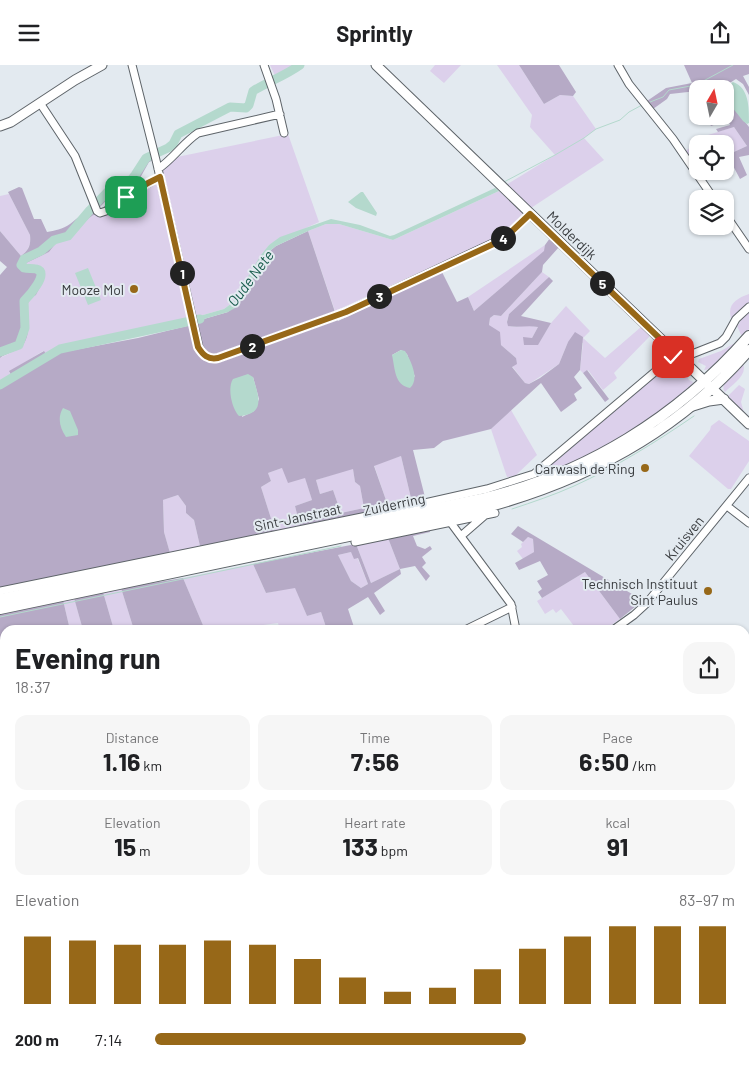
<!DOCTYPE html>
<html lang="en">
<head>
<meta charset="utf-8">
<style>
  body { margin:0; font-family:Barlow,sans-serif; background:#f6f6f6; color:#202124; height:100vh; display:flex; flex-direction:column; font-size:19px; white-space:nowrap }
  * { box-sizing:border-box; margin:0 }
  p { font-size:16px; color:#757577 }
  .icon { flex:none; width:28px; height:28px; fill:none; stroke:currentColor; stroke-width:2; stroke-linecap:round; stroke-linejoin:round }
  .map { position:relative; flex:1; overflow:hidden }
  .details { position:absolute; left:0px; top:560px; width:750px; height:444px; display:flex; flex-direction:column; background:#fff; border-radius:15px 15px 0 0; box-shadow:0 1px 4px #0004 }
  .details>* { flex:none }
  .needle { width:32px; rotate:9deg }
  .controls { position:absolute; left:689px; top:15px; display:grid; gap:10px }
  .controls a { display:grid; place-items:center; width:45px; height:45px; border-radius:10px; background:#fff; box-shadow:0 1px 4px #0004; font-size:25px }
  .pin { position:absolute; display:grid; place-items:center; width:42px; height:42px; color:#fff; margin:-21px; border-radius:10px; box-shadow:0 2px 8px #0006 }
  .km { position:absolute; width:25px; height:25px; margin:-12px; border-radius:50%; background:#222; color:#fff; font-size:14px; line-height:25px; text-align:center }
  .round { display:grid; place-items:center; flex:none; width:52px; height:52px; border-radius:15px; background:#f6f6f6 }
  .head { display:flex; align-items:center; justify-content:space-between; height:85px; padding:0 15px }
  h1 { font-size:28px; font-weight:700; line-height:38px }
  .figures { display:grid; grid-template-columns:repeat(3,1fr); gap:8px; height:85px; padding:5px 15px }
  .figures div { display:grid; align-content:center; border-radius:12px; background:#f6f6f6; text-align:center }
  .figures b { font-size:25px; font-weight:700 }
  .figures small { font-size:14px; font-weight:400 }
  .figures p { font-size:14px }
  .chart { height:140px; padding:10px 15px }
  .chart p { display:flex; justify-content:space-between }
  .chart svg { width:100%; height:90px; margin-top:5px; stroke:#976818; stroke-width:6 }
  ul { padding:0 15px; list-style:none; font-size:16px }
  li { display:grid; grid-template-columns:80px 60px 1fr; align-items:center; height:38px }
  li i { height:12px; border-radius:6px; background:#976818 }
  header { display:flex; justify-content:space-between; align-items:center; height:65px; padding:0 15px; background:#fff; font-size:22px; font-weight:700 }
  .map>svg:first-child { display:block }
</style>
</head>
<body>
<header><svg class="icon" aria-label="menu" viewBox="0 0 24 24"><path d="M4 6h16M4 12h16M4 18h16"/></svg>Sprintly<svg class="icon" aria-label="share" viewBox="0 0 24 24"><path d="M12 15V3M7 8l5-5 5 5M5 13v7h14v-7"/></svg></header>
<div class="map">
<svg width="749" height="1003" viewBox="0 0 749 1003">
  <rect width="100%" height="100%" fill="#e3eaf0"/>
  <path fill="#dcd0eb" d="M270 0H298L276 13Z
    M435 0H461L444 18 430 6Z
    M497 0H519L544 39 560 30 573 31 596 64 584 73 604 95 531 143 506 120 555 90 530 62 532 50Z
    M734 62 747 81 725 91V79H698L697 105 684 87 708 70Z
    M288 69 319 157 269 180 232 238 224 244 196 252 65 279 46 289 43 286 9 307 11 310 0 317V293L12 287 29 259 27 240 31 233 36 230 44 213 36 202 25 201 24 199 26 197 49 187 56 178 69 174 89 153 95 149 100 151 161 106 177 92Z
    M499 126 523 148 506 167 498 172 335 246 308 166 326 159H339L393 175Z
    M9 129 30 170C31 180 29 184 21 191L0 166V131Z
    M545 180V186L474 246 468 232Z
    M542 207 549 212 509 249 507 256 509 261 516 262 527 260 538 262 532 273 538 279 551 258 566 241 590 266 583 273 605 293 641 262 650 271 614 308 617 313 603 325 588 305 583 308 580 305 583 278 568 277 559 299 529 319 525 318 512 301 516 293 501 280 499 273 489 260 490 253 494 250 501 251Z
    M749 229V241L732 256C726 240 735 234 749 229Z
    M749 245V264L742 272 737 261 740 258 738 254Z
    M733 279H736C727 288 716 304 704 305L706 301 698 297 699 294 721 286Z
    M676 297 685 306 689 315 693 317C689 332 613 378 596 386 577 396 558 404 540 413L538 409 662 305Z
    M743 299C748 310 732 320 725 327 718 318 736 306 743 299Z
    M739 320 745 324 741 337 744 348 728 331Z
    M511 345 537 390 515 411 507 412 491 364Z
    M719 355 749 376V396L731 424H728L689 391 710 365 711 361Z
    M401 391 411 433 387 438 374 400Z
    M282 403 305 412 312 435 295 441 300 461 275 466 261 422 271 416 268 408Z
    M353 403 355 417 360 421 364 443 341 448 333 425 320 429 316 415Z
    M178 430 186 441V448L194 455 200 481 170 488 164 467 163 435Z
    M528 472 533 474 534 487 523 494 517 486 522 482 521 479Z
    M388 473 400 504 371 518 356 479Z
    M351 487 357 492 368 519 361 523 351 516 338 490Z
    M253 499 266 528 295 522 307 551 321 547 327 565H280L278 558 227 565H205L183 513Z
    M585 507 620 554 604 565H577L561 544 556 548 553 544 545 549 537 536Z
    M121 523 134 565H114L103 527Z
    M74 533 83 565H70L63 535Z
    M520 999H624L627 1003H515Z"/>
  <path fill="#b6aac6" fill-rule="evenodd" d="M519 0H559L576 27 573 31 560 30 544 39Z
    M684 0H749V9L743 11 749 22V30L743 19 736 14 720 24H698L697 26 670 29 667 34 653 44 647 36 666 23 692 18Z
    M725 31 749 62V90L739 92 747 110 740 114 731 97 726 99 725 91 747 81 734 62 718 67 716 64 730 60 728 55 711 61 707 54 715 51H725Z
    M152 90 154 95 149 97 140 113 133 119 119 122 100 142 97 137C102 132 110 120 117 117 123 114 129 117 135 111 142 103 142 94 152 90Z
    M19 122 22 123 34 154H41L47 167C54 166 63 164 70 159 78 153 83 147 93 144L95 149 89 153 69 174 56 178 49 187 24 199 25 201 41 204C46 211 40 222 36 230L31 233 27 240C27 253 32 271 21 282 15 287 6 288 0 293V210L7 202 0 196V166L21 191C29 185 31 180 30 170L8 127Z
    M308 166 338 256 442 207 457 237 468 232 474 246 544 186 545 180 550 173 559 182 543 200 542 207 501 251 494 250 490 253 489 260 500 267 501 280 516 293 517 299 512 302 525 318 529 319 540 313 559 299 568 277 575 267 583 272 580 305 574 312 582 323 574 329 577 335 561 347 541 318 491 364 443 376 434 383 413 385 426 436 300 461 295 441 312 435 305 413 288 418 282 403 268 408 271 416 261 422 275 466 200 481 194 455 186 448V441L178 430 163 435 164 467 170 488 0 524V324L57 288 67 284 69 286 138 273 191 260 197 256 228 247 271 185 276 181ZM401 285 407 289 415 312 392 290ZM253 312 259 334 254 346 242 352ZM401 391 411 433 387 438 374 401ZM353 404 355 417 360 421 364 443 341 448 333 425 320 429 316 415Z
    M549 212 553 216 521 251 551 258 538 280H524L523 272 532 273 538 262C527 260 519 263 508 261L507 257 509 249Z
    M44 286 46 289 11 310 9 306Z
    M587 305 609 334 605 337 583 308Z
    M518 461 632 529 641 537 620 554 585 507 542 533 538 527 542 524 537 516 548 510 540 496 519 505 515 498 534 487 533 474 528 472 523 477 511 469Z
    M430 464V467L413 471 417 481 425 484 430 481 432 484 422 492 426 498 422 502 430 511 426 516 415 501 400 504 401 509 374 528 385 546 380 550 368 532 348 544 355 565H337L335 562 327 565 321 547 307 551 295 523 266 528 253 499 356 479 371 518 400 504 388 473ZM351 487 354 494 358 493 368 519 361 523 351 516 338 490Z
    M183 513 205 565H172L169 560 158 565H134L121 523Z
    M103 527 114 565H83L74 533Z
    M63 535 70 565H5V604L0 605V548Z
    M749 592V911L745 913V597Z
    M243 999H489L492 1003H245Z
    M658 999H710L703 1003H654Z"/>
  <path fill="#b4d9cd" d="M733 17C749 23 749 41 749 58L747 59 743 56 728 37 729 35 725 32C725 25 727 20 733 17Z
    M495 123 499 126 393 175 339 159H326L308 166 276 181 271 185 235 243 228 247 197 256 196 252 224 244 232 238 261 190 269 180 280 172 331 154 360 160 390 171 394 170Z
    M361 127H363L377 148 376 151 356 143 348 137Z
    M88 203 101 235 88 240 75 208Z
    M401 285 405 286C411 296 420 314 410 323 394 320 395 303 392 290Z
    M248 309 253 312C258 330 267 349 239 351 232 344 227 323 233 314Z
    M63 343 70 346 78 365V370L66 372C60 363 57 353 63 343Z"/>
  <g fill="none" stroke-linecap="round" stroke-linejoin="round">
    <path stroke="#b4d9cd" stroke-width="1" d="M650 37 663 32 669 25 696 20 733 0
      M504 117 555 90 584 73 596 64 620 55 629 47 642 40
      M512 444C533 437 554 430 574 421 616 402 656 377 694 351
      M0 552 341 481
      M745 700 749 702"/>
    <path stroke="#b4d9cd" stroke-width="9" d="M0 287 19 280 25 263 24 236C28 232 51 207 36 204 32 203 28 204 24 203L21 200 24 194 41 186 54 175 68 171 90 145 117 117 131 115 135 110 146 93 168 83 173 79 178 69 230 42 246 43 249 40 253 26C268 17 286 10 300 0
      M0 320 60 284 200 254"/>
    <g stroke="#5e6469" stroke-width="9">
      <path id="minor" d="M132 0 156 95 199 282C203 290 208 295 218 293L346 247 499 175 508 170 530 149
        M264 0 276 34 284 68
        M618 0 629 19 673 74 714 134
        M40 38 75 91 97 146 100 148 106 146 136 125 160 112
        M158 104C173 94 183 78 198 68L280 49
        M725 149 749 184
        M683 295 692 289 720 278 726 272 736 254 749 242
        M727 441 749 458
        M451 458 511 539 516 565
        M461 471 484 451
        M355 477 495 448
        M0 526 362 452 487 424 534 409 676 289
        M465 565 512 542
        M613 565 634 550 646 539 749 413
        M0 654 5 653
        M0 717H5
        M0 789H5
        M0 826 5 823
        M4 882 5 884
        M745 916 749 915
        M194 999 195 1003
        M743 999 745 1003
        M15 1003 31 999
        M651 1003 655 999"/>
    </g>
    <g stroke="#5e6469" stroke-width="11">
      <path id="major" d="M376 0 749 359
        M0 61 11 57 75 15 102 0
        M693 341 709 336 724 334"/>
    </g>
    <g stroke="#5e6469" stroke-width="12">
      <path id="highway" d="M0 534 481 434C586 409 678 352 749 271
        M0 544 483 443C585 416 679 366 749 285"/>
    </g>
    <use href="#minor" stroke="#fff" stroke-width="7"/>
    <use href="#major" stroke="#fff" stroke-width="9"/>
    <use href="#highway" stroke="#fff" stroke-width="10"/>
  </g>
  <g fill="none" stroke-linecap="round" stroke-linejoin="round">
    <g stroke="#fff" stroke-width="10">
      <path id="route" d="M126 132 148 118 160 112 198 282C203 290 208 295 218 293L346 247 500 176 508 170 530 149 676 289 673 292"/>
    </g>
    <use href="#route" stroke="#976818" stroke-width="6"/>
  </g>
  <g fill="#976818" stroke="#e3eaf0" stroke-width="2">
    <circle cx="134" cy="224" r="5"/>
    <circle cx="645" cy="403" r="5"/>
    <circle cx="708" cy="526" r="5"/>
  </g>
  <g text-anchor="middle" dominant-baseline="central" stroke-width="4" stroke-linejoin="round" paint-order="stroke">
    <g font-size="14" fill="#383b3e" stroke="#e3eaf0">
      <text transform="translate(572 170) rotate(44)">Molderdijk</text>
      <text transform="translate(394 439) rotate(-12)">Zuiderring</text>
      <text transform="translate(298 452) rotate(-12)">Sint-Janstraat</text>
      <text transform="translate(684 473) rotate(-51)">Kruisven</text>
    </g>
    <g font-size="14" fill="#383b3e" stroke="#e3eaf0" text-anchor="end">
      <text x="124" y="224">Mooze Mol</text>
      <text x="635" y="403">Carwash de Ring</text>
      <text x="698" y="518">Technisch Instituut<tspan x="698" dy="16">Sint Paulus</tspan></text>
    </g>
    <g font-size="15" font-style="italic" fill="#185c4c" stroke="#e3eaf0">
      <text transform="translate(250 213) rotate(-53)">Oude Nete</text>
    </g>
  </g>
</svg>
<div class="controls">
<a><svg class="needle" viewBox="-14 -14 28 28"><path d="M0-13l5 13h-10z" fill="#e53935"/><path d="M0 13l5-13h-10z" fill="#757577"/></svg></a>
<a><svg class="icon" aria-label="locate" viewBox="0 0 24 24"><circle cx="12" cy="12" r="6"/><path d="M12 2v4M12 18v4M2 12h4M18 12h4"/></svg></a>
<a><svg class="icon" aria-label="layers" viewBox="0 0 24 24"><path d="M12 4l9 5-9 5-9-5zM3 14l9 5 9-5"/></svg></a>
</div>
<div class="pin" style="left:126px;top:132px;background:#1e9e55"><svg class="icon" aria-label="arrive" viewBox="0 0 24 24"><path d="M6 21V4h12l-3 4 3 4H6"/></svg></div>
<div class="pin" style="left:673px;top:292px;background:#d93025"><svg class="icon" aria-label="check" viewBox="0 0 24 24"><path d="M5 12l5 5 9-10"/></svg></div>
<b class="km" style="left:182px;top:208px">1</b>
<b class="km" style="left:252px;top:281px">2</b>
<b class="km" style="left:379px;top:231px">3</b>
<b class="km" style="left:503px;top:173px">4</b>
<b class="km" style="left:602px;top:218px">5</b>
<section class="details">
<div class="head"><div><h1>Evening run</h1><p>18:37</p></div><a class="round"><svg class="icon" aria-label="share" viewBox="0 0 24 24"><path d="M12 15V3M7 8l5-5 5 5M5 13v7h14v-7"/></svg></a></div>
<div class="figures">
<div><p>Distance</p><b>1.16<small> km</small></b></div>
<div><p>Time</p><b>7:56</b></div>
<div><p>Pace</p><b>6:50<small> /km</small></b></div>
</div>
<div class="figures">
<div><p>Elevation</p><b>15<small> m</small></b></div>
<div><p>Heart rate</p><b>133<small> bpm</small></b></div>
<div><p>kcal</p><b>91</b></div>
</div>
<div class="chart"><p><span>Elevation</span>83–97 m</p>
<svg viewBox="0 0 160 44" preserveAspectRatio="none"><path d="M5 44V11M15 44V13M25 44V15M35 44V15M45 44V13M55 44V15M65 44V22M75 44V31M85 44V38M95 44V36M105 44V27M115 44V17M125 44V11M135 44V6M145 44V6M155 44V6"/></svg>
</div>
<ul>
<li><b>200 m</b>7:14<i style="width:64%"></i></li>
</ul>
</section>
</div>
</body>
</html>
